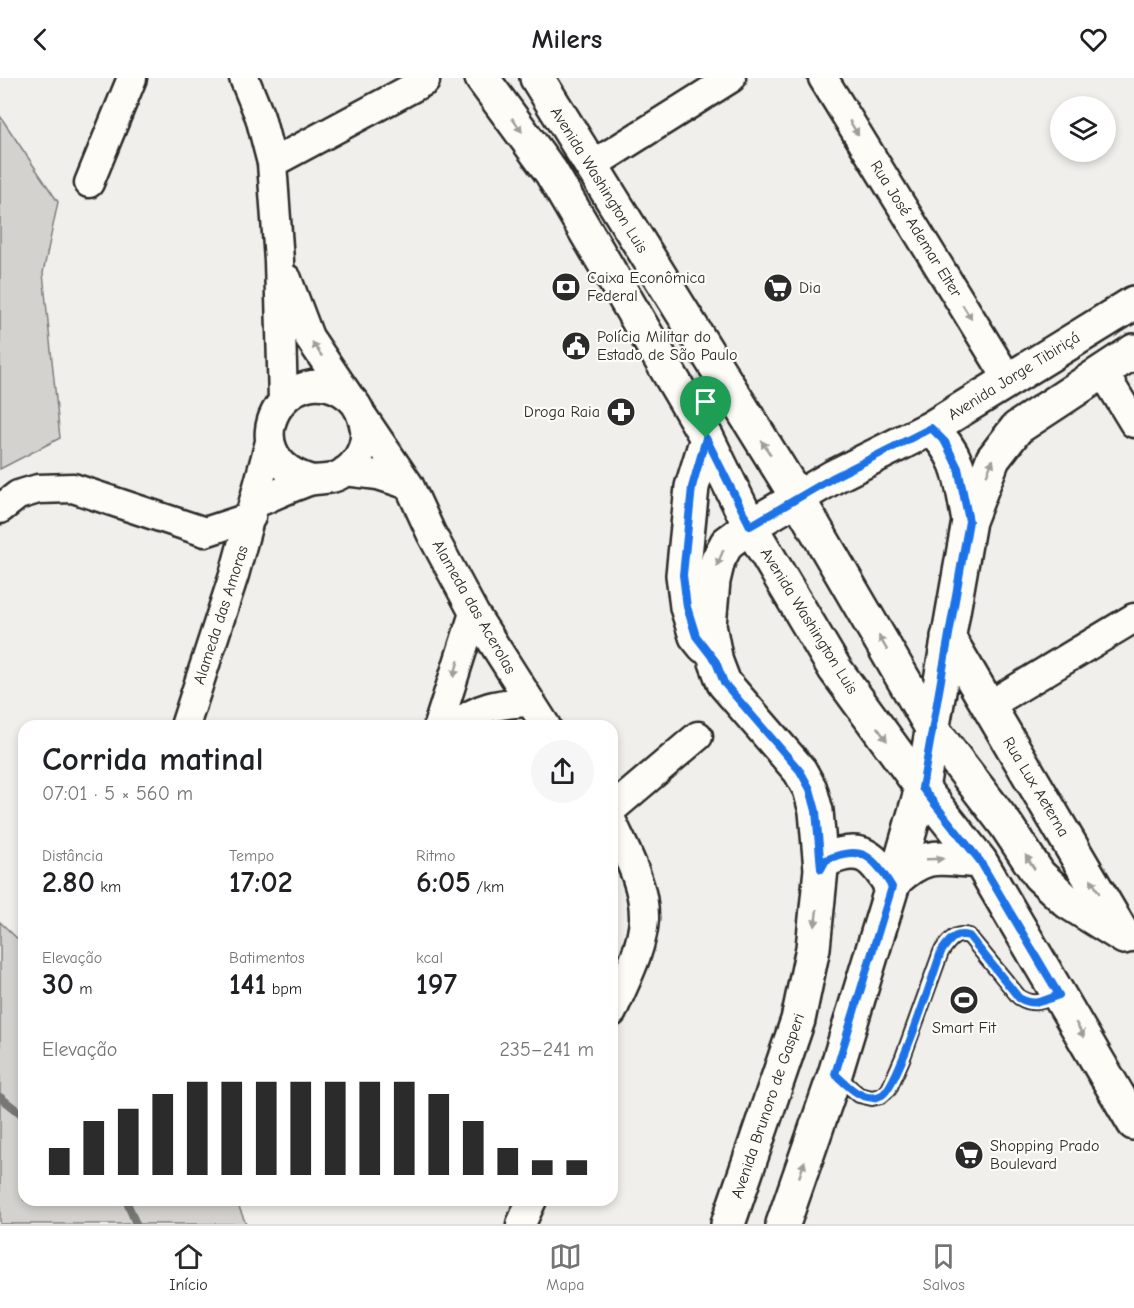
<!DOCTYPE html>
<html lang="pt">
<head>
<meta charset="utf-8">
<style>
  body { margin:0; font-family:"Comic Neue",sans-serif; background:#f6f6f6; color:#202124; height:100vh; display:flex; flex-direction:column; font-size:22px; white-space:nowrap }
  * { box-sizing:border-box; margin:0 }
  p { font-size:20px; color:#757577 }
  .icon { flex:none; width:33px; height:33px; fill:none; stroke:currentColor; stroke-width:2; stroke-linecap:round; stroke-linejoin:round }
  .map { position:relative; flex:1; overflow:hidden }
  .drawer { position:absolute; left:18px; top:642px; width:600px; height:486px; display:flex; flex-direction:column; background:#fff; border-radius:18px; box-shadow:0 3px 9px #0003 }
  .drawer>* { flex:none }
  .controls { position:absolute; left:1050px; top:18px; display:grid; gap:12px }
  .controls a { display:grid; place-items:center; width:66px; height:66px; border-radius:50%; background:#fff; box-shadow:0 3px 9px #0003; font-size:30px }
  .pin { position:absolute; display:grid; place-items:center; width:51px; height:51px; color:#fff; margin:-62px -26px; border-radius:50% 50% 50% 0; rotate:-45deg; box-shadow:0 0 6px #0007 }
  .pin .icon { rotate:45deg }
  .round { display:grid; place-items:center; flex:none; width:63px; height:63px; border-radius:32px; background:#f6f6f6 }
  .head { display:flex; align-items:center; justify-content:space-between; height:102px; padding:0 24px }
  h1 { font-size:33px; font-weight:700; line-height:45px }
  .figures { display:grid; grid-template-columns:repeat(3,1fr); gap:9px; height:102px; padding:6px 24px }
  .figures div { display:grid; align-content:center }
  .figures b { font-size:30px; font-weight:700 }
  .figures small { font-size:16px; font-weight:400 }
  .figures p { font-size:16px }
  .chart { height:168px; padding:12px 24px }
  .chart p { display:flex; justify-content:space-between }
  .chart svg { width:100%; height:108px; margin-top:6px; stroke:#2b2b2b; stroke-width:6 }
  header { display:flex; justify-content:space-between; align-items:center; height:78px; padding:0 24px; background:#fff; font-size:27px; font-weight:700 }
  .tabs { display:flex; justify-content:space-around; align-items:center; height:84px; border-top:2px solid #e0e0e0; background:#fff; font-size:16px; color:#757577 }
  .tabs a { display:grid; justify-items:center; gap:3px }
  .tabs .on { color:#2b2b2b }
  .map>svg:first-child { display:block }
</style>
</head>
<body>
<header><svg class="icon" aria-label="back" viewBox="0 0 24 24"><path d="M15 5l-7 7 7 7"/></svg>Milers<svg class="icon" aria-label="heart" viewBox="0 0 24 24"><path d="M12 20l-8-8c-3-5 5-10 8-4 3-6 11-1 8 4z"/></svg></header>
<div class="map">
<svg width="1134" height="1146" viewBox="0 0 1134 1146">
  <rect width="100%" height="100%" fill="#f0efeb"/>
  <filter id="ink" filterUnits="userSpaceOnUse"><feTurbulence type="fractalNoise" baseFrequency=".0167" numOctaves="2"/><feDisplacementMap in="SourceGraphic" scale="12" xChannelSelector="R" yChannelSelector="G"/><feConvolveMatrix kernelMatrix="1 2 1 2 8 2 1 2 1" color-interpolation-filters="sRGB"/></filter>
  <g filter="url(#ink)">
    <path fill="#d3d2cf" stroke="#7f7e7d" stroke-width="1.5" d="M0 38 58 124 43 195 60 360 0 391Z
      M0 844 24 867V1122H236L246 1146H0Z"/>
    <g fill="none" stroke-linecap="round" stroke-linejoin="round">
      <path stroke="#777775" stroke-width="8" d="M0 1019 24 1038
        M126 1122 136 1146"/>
      <g stroke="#2b2b2b" stroke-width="18">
        <path id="lane" d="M835 996 859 1017 872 1020 881 1018 889 1011 903 979 941 874C949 863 954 854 969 858L1019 919C1035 929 1042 923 1059 917"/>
      </g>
      <g stroke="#2b2b2b" stroke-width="33">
        <path id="street" d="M244 0 260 39 272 85 279 183 283 322
          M823 0 1008 301
          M272 85 425 3
          M591 88 731 0
          M89 105 132 0
          M287 201 309 259 350 320
          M1103 294 1134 345
          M363 339 409 407 431 455 474 535 546 648
          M345 393 378 397 409 407
          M254 426C272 418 291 409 309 403 316 401 324 402 332 400 352 394 367 373 365 351 363 340 359 327 349 319 290 271 225 378 312 402
          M0 431 18 417 38 411 73 410 205 454 251 439
          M988 628 1134 540
          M185 648 234 497 270 364
          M438 648 474 535
          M454 648C480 628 497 626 529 624
          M612 731 698 658
          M612 744C626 774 645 807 644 841 642 873 624 905 612 934
          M521 1146 532 1122"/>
      </g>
      <g stroke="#2b2b2b" stroke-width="38">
        <path id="primary" d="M482 0 551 94 707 360 750 448 835 591 922 710 980 783 1134 1045
          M537 0 797 419 933 652 1006 747 1039 797 1068 824 1124 859
          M931 350C962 380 961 403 969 443
          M948 559 1122 855
          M704 568 696 558 687 529 683 497 692 409 707 360
          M821 791 826 782C862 766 873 778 892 809
          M896 801C929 772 940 781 980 783
          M728 1146 798 942 813 870 821 791 816 733 810 711 800 693 724 605 716 584 709 547 713 503 718 482 727 465 750 448 833 399 931 350 1134 225
          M783 1146 835 996 892 809 896 801 922 710 969 443 993 381 1017 350 1134 273"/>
      </g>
      <use href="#lane" stroke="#fdfcf7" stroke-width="14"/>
      <use href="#street" stroke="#fdfcf7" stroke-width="28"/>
      <use href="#primary" stroke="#fdfcf7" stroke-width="33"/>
    </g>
    <defs><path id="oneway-solid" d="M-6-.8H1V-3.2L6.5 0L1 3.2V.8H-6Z" transform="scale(1.5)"/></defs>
    <g fill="#9e9e9b">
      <use href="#oneway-solid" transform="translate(517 47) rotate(54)"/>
      <use href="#oneway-solid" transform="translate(854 50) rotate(58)"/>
      <use href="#oneway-solid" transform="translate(967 234) rotate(58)"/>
      <use href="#oneway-solid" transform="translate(317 271) rotate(-124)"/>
      <use href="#oneway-solid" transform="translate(766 370) rotate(-122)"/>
      <use href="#oneway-solid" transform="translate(990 389) rotate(-67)"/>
      <use href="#oneway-solid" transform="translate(720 480) rotate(113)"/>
      <use href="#oneway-solid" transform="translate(883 565) rotate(-120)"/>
      <use href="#oneway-solid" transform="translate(456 591) rotate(107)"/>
      <use href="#oneway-solid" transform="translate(882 656) rotate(54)"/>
      <use href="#oneway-solid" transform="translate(935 781) rotate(-2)"/>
      <use href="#oneway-solid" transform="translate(1030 784) rotate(-123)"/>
      <use href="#oneway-solid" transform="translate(1095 808) rotate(-120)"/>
      <use href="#oneway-solid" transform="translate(816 840) rotate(96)"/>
      <use href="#oneway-solid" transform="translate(1080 952) rotate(60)"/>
      <use href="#oneway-solid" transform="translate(802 1091) rotate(-71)"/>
    </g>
  </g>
  <g fill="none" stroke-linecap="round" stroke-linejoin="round" filter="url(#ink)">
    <g stroke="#fff" stroke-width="12">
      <path id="route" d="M931 350 945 364 958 390 969 443 922 710 980 783 1059 917C1042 923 1035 929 1019 920L969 858C954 854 949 863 941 874 933 897 898 1008 882 1017 864 1027 846 1006 835 996L892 809C873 778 862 766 826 782L821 791 816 733 810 711 800 693 724 605 716 584 696 558 687 529 683 497 692 409 706 360 750 448 834 399Z"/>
    </g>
    <use href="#route" stroke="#1a73e8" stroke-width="8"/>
  </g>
  <defs>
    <g id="bank-disc" transform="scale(1.5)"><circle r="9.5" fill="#2b2b2b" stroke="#fdfcf7"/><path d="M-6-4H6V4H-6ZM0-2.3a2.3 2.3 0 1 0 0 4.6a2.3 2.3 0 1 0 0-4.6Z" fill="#fff"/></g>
    <g id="supermarket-disc" transform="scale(1.5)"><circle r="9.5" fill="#2b2b2b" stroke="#fdfcf7"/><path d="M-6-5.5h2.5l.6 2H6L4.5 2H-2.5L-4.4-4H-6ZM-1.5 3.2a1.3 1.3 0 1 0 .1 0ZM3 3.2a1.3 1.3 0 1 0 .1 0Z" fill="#fff"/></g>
    <g id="civic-disc" transform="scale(1.5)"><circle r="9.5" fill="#2b2b2b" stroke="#fdfcf7"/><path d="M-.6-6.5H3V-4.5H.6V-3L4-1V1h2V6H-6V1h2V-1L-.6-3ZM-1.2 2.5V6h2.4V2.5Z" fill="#fff"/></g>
    <g id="pharmacy-disc" transform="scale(1.5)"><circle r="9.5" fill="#2b2b2b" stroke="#fdfcf7"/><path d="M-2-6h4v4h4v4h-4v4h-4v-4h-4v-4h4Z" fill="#fff"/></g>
    <g id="stadium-disc" transform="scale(1.5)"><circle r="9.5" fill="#2b2b2b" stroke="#fdfcf7"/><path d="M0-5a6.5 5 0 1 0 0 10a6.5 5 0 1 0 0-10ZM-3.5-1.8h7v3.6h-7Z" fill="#fff"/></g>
  </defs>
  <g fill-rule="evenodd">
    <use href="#bank-disc" x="566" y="209"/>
    <use href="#supermarket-disc" x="778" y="210"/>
    <use href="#civic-disc" x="576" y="268"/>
    <use href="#pharmacy-disc" x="621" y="334"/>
    <use href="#stadium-disc" x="964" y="922"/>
    <use href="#supermarket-disc" x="969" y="1077"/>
  </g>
  <g text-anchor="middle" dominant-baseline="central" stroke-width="4.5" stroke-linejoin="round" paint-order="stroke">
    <g font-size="16" fill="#2b2b2b" stroke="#fdfcf7">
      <text transform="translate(599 102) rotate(58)">Avenida Washington Luis</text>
      <text transform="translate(916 151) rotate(58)">Rua José Ademar Elter</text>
      <text transform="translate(1014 298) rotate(-32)">Avenida Jorge Tibiriçá</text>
      <text transform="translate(474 529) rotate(60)">Alameda das Acerolas</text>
      <text transform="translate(221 537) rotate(-72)">Alameda das Amoras</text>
      <text transform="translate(809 543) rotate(58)">Avenida Washington Luis</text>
      <text transform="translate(1036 709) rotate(59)">Rua Lux Aeterna</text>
      <text transform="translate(768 1028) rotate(-71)">Avenida Brunoro de Gasperi</text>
    </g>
    <g font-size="16" fill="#2b2b2b" stroke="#fdfcf7" text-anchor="start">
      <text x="587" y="200">Caixa Econômica<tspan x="587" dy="18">Federal</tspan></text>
      <text x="799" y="210">Dia</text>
      <text x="597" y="259">Polícia Militar do<tspan x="597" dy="18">Estado de São Paulo</tspan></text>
      <text x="600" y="334" text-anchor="end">Droga Raia</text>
      <text x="964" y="950" text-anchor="middle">Smart Fit</text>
      <text x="990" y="1068">Shopping Prado<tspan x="990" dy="18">Boulevard</tspan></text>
    </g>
  </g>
</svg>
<div class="controls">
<a><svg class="icon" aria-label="layers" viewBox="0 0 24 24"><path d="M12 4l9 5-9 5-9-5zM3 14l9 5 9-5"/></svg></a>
</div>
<div class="pin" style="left:706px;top:360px;background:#1e9e55"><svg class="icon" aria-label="arrive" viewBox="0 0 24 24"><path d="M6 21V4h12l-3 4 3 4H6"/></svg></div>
<section class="drawer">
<div class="head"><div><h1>Corrida matinal</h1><p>07:01 · 5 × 560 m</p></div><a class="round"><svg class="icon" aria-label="share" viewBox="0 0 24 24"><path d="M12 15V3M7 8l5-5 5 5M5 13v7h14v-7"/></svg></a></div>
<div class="figures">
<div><p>Distância</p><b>2.80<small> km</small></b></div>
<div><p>Tempo</p><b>17:02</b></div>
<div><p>Ritmo</p><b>6:05<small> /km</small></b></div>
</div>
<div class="figures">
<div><p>Elevação</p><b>30<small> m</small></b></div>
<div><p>Batimentos</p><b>141<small> bpm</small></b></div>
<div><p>kcal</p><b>197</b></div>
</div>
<div class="chart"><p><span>Elevação</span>235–241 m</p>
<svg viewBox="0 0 160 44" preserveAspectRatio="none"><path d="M5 44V33M15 44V22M25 44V17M35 44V11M45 44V6M55 44V6M65 44V6M75 44V6M85 44V6M95 44V6M105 44V6M115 44V11M125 44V22M135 44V33M145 44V38M155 44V38"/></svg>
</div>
</section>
</div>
<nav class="tabs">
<a class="on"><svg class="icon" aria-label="home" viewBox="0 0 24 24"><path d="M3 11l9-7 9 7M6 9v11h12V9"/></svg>Início</a>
<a><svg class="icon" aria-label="map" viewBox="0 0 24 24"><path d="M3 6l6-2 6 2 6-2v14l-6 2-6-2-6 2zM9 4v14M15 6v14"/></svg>Mapa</a>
<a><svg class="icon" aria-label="saved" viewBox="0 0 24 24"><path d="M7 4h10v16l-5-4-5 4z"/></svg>Salvos</a>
</nav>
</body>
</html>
